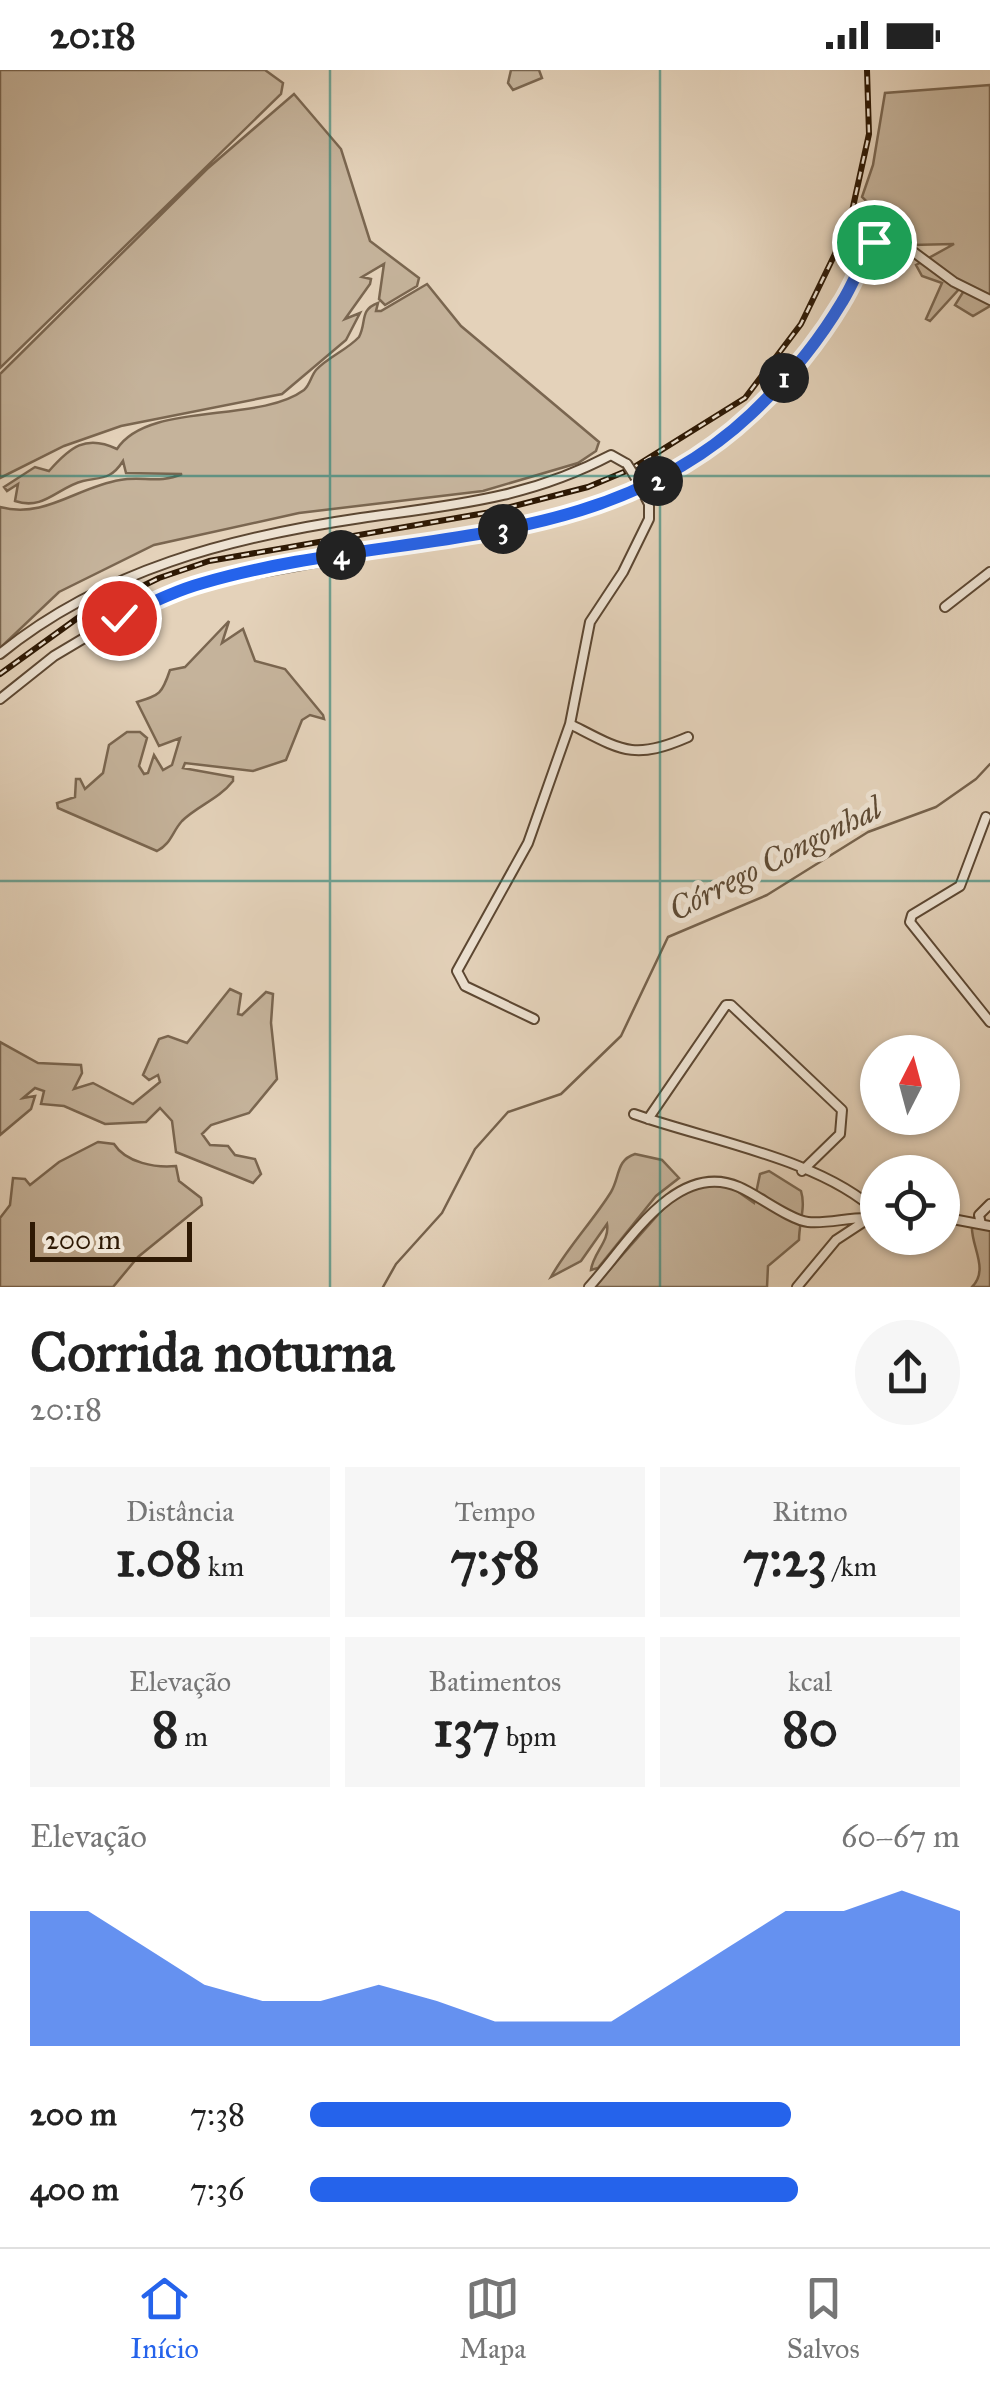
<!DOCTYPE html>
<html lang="pt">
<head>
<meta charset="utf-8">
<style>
  body { margin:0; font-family:"IM FELL Great Primer",serif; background:#f6f6f6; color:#222; height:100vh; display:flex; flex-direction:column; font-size:38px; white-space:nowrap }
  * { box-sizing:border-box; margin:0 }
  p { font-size:32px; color:#767676 }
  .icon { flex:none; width:55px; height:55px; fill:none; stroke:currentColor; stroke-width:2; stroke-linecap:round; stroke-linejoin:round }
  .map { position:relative; height:1217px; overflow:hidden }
  .panel { display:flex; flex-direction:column; background:#fff; flex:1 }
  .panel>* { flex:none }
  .needle { width:65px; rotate:6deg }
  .tools { position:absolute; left:860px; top:965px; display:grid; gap:20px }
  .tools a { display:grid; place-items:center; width:100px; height:100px; border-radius:50%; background:#fff; box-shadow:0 2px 8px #0004; font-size:50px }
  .scale { position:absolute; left:30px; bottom:25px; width:162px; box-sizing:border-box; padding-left:10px; border:5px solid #2e1904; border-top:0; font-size:28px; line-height:35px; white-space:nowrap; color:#2e1904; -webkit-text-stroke:8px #ede2d2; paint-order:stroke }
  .pin { position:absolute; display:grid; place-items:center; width:85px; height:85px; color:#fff; margin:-42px; border:5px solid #fff; border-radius:50%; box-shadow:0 2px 10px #0007 }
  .km { position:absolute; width:50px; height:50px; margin:-25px; border-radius:50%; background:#222; color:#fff; font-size:28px; line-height:50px; text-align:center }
  .round { display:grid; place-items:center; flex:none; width:105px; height:105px; border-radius:52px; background:#f6f6f6 }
  .headline { display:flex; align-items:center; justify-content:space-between; height:170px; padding:0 30px }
  h1 { font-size:55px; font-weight:700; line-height:75px }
  .metrics { display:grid; grid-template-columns:repeat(3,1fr); gap:15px; height:170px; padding:10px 30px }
  .metrics div { display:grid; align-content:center; border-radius:0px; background:#f6f6f6; text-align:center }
  .metrics b { font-size:50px; font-weight:700 }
  .metrics small { font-size:28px; font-weight:400 }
  .metrics p { font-size:28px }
  .chart { height:280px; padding:20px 30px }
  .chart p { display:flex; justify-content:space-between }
  .chart svg { width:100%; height:180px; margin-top:10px; fill:#2563eb; opacity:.7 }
  ul { padding:0 30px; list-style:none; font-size:32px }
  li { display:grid; grid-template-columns:160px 120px 1fr; align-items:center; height:75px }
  li i { height:25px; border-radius:12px; background:#2563eb }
  .status { display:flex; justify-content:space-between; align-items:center; height:70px; padding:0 50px; background:#fff; direction:ltr }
  .status svg { height:28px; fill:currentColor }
  .menu { display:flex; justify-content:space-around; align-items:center; height:140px; border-top:2px solid #e0e0e0; background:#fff; font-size:28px; color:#767676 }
  .menu a { display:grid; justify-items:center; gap:5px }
  .menu .selected { color:#2563eb }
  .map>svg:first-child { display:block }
</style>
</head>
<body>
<div class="status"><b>20:18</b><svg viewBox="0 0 49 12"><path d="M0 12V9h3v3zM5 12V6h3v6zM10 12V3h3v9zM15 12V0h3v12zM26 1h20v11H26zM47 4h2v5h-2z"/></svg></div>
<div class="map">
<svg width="990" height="1217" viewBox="0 0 990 1217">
  <rect width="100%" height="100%" fill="#e4d2ba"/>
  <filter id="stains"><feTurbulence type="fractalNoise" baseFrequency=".002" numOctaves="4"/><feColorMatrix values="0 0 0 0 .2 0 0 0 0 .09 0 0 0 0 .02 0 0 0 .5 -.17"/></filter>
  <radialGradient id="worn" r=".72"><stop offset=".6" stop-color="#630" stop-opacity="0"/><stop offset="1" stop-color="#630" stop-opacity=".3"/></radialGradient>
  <path fill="#c5b39b" stroke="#7a6650" stroke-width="2.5" d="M0 0H265L283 13 281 24 0 298Z
    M511 0H539L542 8 513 20 508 13Z
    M990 15V236L973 246 955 235 965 219 961 217 930 251 926 249 942 213 922 206 916 195 954 174 911 175 862 127 873 95 885 23Z
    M294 24 341 79 370 171 419 208 417 216 385 235 379 229 384 194 362 207 371 209 370 214 345 249 360 243 346 270 282 324 121 356 64 376 0 408V304L207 99Z
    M427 214 461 256 599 372 596 381 578 393 483 421 299 443 154 475 59 522 0 578V437C45 449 77 417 120 410 142 406 160 414 182 404L126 403 123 391C111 410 101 407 83 411 58 417 44 441 15 431L18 414 7 421 4 417 35 397 49 401C70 377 86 364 117 379 148 331 258 354 304 320 310 315 311 306 316 300 328 287 347 280 359 267 367 252 359 240 378 233L376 241H381Z
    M229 551 222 573 243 559 255 591 285 599 323 645 324 649 310 645 302 650 286 690 253 701 185 693 183 698 233 707V711C219 729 197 736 182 751 172 762 171 774 157 781L58 738 57 733 75 727 76 709H80L85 719 103 703 109 675 127 662H140L147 668 139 696 144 704 148 703 154 685 163 700 172 695 180 668 159 676 137 632C160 625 162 624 170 600L185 597Z
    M230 919 241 924 238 944 242 945 266 922 273 924 271 953 277 1009 249 1043 211 1055 202 1064 210 1075 228 1076 235 1085 255 1089 261 1104 253 1113 176 1082 172 1051 160 1038 146 1052 105 1054 64 1036 41 1034 44 1021 35 1018 23 1028 35 1026 31 1039 0 1065V972L38 993 81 995 82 1003 74 1019 93 1013 133 1034 160 1012 158 1005 149 1010 143 1005 159 969 168 966 187 973Z
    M98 1072 114 1074C126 1093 156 1098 176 1096L179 1111 201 1128 202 1135 138 1187 113 1217H0V1148L10 1135 13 1108 25 1109 30 1115 59 1092Z
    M635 1084 662 1090 679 1108 656 1126 598 1198 591 1200C593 1183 610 1171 607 1154L581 1191 551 1207C567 1178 593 1151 611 1122 620 1107 616 1090 635 1084Z
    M769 1101 801 1121C806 1137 799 1153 799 1170L768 1196 767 1217H594L670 1131 693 1118 727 1114 754 1133 760 1104Z
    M972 1155 990 1157V1217H972C990 1199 970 1175 972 1155Z"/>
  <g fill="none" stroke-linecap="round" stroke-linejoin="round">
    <path stroke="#76624c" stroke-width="2.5" d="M383 1217 396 1194 442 1143 475 1079 508 1042 561 1024 621 966 668 867 767 825 868 762 936 737 976 709 990 694"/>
    <g stroke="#5c4732" stroke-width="12">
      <path id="minor" d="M634 405 649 434V449L623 502 590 552 570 654C621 680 633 691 688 667
        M945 537 990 502
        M0 584C103 500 231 467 361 448 452 435 528 429 611 385L627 394
        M0 629 54 586 96 561 202 513 572 446 642 421 712 376 755 340 829 253 874 173 889 169 900 172 954 212 990 230
        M986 747 960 816 912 845 910 852 990 952
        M534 949 465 916 457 901 528 773 570 654
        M634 1044C707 1070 822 1089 878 1143
        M648 1049 726 935H731L842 1040 840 1064 802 1101
        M942 1147 990 1156
        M981 1154 979 1145 990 1134
        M589 1217C626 1177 675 1089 739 1117 758 1125 790 1150 808 1152 828 1154 849 1147 870 1148
        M797 1217 836 1170 868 1149"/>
    </g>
    <use href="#minor" stroke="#ede2d2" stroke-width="8"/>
    <g stroke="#2e1904" stroke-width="6">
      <path id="rail" d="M0 604 79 547 159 508 209 491 491 442 588 417 631 399 745 328 801 254 849 155 869 64 867 0"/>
    </g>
    <use href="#rail" stroke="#ede2d2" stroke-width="2.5" stroke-dasharray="8" stroke-linecap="butt"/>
    <g stroke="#5c4732" stroke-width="12" stroke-linecap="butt">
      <path id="minor-bridge" d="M627 394 634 405"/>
    </g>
    <use href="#minor-bridge" stroke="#ede2d2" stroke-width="8"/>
  </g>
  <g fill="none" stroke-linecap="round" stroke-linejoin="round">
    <g stroke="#fff" stroke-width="20">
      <path id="route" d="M119 548C147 535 174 521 203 513 391 458 598 488 751 344 785 312 818 272 842 232 854 213 861 191 874 172"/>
    </g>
    <use href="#route" stroke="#2563eb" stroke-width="12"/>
  </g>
  <path fill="none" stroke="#0f766e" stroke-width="2.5" stroke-opacity="0.55" d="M330 0V1217M660 0V1217M0 406H990M0 811H990"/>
  <g text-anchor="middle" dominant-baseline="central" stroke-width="10" stroke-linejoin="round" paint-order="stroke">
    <g font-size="32" font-style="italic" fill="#5e4a34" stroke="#ede2d2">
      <text transform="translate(775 789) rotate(-27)">Córrego Congonhal</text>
    </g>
  </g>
  <rect width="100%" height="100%" filter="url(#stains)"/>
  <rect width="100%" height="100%" fill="url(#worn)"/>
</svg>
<div class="tools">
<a><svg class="needle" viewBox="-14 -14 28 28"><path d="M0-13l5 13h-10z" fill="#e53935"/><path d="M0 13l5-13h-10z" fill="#767676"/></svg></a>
<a><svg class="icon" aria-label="locate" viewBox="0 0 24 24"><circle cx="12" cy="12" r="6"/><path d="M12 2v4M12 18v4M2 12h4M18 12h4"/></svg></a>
</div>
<div class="scale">200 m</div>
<div class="pin" style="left:874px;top:172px;background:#1e9e55"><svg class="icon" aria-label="arrive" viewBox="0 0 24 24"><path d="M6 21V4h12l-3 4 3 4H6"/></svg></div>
<div class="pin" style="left:119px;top:548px;background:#d93025"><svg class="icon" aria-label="check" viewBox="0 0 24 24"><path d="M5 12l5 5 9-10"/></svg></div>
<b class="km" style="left:784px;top:308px">1</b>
<b class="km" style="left:658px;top:411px">2</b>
<b class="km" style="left:503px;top:459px">3</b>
<b class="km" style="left:341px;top:485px">4</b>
</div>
<section class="panel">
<div class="headline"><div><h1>Corrida noturna</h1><p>20:18</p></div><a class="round"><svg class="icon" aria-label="share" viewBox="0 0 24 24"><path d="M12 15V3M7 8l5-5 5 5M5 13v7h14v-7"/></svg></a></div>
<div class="metrics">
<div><p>Distância</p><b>1.08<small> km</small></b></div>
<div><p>Tempo</p><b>7:58</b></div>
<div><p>Ritmo</p><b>7:23<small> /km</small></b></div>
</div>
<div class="metrics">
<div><p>Elevação</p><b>8<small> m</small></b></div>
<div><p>Batimentos</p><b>137<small> bpm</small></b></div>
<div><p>kcal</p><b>80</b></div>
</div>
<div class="chart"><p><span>Elevação</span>60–67 m</p>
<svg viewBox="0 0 160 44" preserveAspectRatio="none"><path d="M0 44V11L10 11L20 20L30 29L40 33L50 33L60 29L70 33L80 38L90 38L100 38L110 29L120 20L130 11L140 11L150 6L160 11V44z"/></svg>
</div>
<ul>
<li><b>200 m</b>7:38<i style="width:74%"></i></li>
<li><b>400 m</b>7:36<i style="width:75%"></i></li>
</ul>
</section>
<nav class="menu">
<a class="selected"><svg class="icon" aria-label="home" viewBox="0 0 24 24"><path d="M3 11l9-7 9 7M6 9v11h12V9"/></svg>Início</a>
<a><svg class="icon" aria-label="map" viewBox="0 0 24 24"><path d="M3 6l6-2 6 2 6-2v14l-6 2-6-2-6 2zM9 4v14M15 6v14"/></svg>Mapa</a>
<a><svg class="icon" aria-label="saved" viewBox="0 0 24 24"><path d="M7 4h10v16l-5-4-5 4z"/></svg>Salvos</a>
</nav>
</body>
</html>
